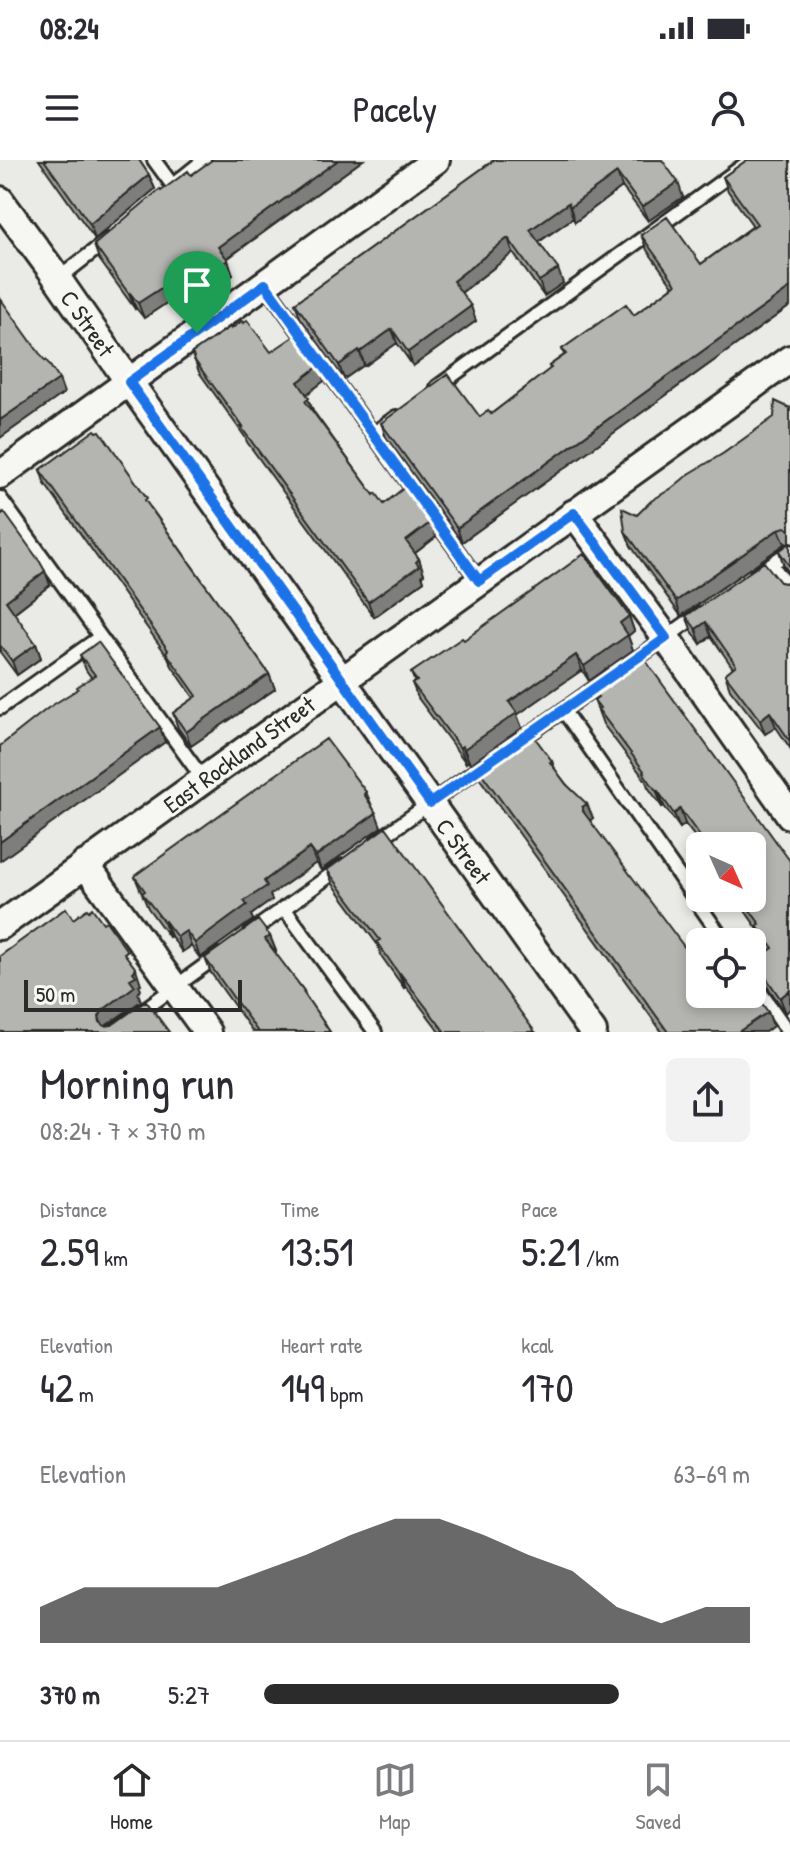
<!DOCTYPE html>
<html lang="en">
<head>
<meta charset="utf-8">
<style>
  body { margin:0; font-family:"Patrick Hand",sans-serif; background:#f2f2f3; color:#2b2b33; height:100vh; display:flex; flex-direction:column; font-size:30px; white-space:nowrap }
  * { box-sizing:border-box; margin:0 }
  p { font-size:26px; color:#7c7c81 }
  .icon { flex:none; width:44px; height:44px; fill:none; stroke:currentColor; stroke-width:2; stroke-linecap:round; stroke-linejoin:round }
  .map { position:relative; height:872px; overflow:hidden }
  .sheet { display:flex; flex-direction:column; background:#fff; flex:1 }
  .sheet>* { flex:none }
  .needle { width:52px; rotate:135deg }
  .tools { position:absolute; left:686px; top:672px; display:grid; gap:16px }
  .tools a { display:grid; place-items:center; width:80px; height:80px; border-radius:12px; background:#fff; box-shadow:0 4px 12px #0003; font-size:40px }
  .scale { position:absolute; left:24px; bottom:20px; width:218px; box-sizing:border-box; padding-left:8px; border:4px solid #2b2b2b; border-top:0; font-size:22px; line-height:28px; white-space:nowrap; color:#2b2b2b; -webkit-text-stroke:6px #f6f6f2; paint-order:stroke }
  .pin { position:absolute; display:grid; place-items:center; width:68px; height:68px; color:#fff; margin:-82px -34px; border-radius:50% 50% 50% 0; rotate:-45deg; box-shadow:0 0 8px #0007 }
  .pin .icon { rotate:45deg }
  .round { display:grid; place-items:center; flex:none; width:84px; height:84px; border-radius:12px; background:#f2f2f3 }
  .overview { display:flex; align-items:center; justify-content:space-between; height:136px; padding:0 40px }
  h1 { font-size:44px; font-weight:600; line-height:60px }
  .metrics { display:grid; grid-template-columns:repeat(3,1fr); gap:12px; height:136px; padding:8px 40px }
  .metrics div { display:grid; align-content:center }
  .metrics b { font-size:40px; font-weight:600 }
  .metrics small { font-size:22px; font-weight:400 }
  .metrics p { font-size:22px }
  .chart { height:224px; padding:16px 40px }
  .chart p { display:flex; justify-content:space-between }
  .chart svg { width:100%; height:144px; margin-top:8px; fill:#2b2b2b; opacity:.7 }
  ul { padding:0 40px; list-style:none; font-size:26px }
  li { display:grid; grid-template-columns:128px 96px 1fr; align-items:center; height:60px }
  li i { height:20px; border-radius:10px; background:#2b2b2b }
  .status { display:flex; justify-content:space-between; align-items:center; height:56px; padding:0 40px; background:#fff; direction:ltr }
  .status svg { height:22px; fill:currentColor }
  header { display:flex; justify-content:space-between; align-items:center; height:104px; padding:0 40px; background:#fff; font-size:36px; font-weight:600 }
  .tab-bar { display:flex; justify-content:space-around; align-items:center; height:112px; border-top:2px solid #e1e1e2; background:#fff; font-size:22px; color:#7c7c81 }
  .tab-bar a { display:grid; justify-items:center; gap:4px }
  .tab-bar .selected { color:#2b2b2b }
  .map>svg:first-child { display:block }
</style>
</head>
<body>
<div class="status"><b>08:24</b><svg viewBox="0 0 49 12"><path d="M0 12V9h3v3zM5 12V6h3v6zM10 12V3h3v9zM15 12V0h3v12zM26 1h20v11H26zM47 4h2v5h-2z"/></svg></div>
<header><svg class="icon" aria-label="menu" viewBox="0 0 24 24"><path d="M4 6h16M4 12h16M4 18h16"/></svg>Pacely<svg class="icon" aria-label="person" viewBox="0 0 24 24"><circle cx="12" cy="8" r="4"/><path d="M4 21q1-7 8-7t8 7"/></svg></header>
<div class="map">
<svg width="790" height="872" viewBox="0 0 790 872">
  <rect width="100%" height="100%" fill="#eaeae6"/>
  <filter id="ink" filterUnits="userSpaceOnUse"><feTurbulence type="fractalNoise" baseFrequency=".0125" numOctaves="2"/><feDisplacementMap in="SourceGraphic" scale="16" xChannelSelector="R" yChannelSelector="G"/><feConvolveMatrix kernelMatrix="1 2 1 2 8 2 1 2 1" color-interpolation-filters="sRGB"/></filter>
  <g filter="url(#ink)">
    <g fill="none" stroke-linecap="round" stroke-linejoin="round">
      <g stroke="#2b2b2b" stroke-width="18">
        <path id="lane" d="M154 0 173 26
          M178 21 204 0
          M58 119 109 79
          M265 124 479 421
          M437 227 751 0
          M373 274 396 257
          M0 338 203 619
          M771 404 790 429
          M757 414 790 391
          M629 504 699 454
          M0 548 100 477
          M563 550 725 782
          M518 582 607 519
          M377 681 489 601
          M284 748 375 872
          M251 772 343 706
          M752 820 788 872
          M113 872 219 795"/>
      </g>
      <g stroke="#2b2b2b" stroke-width="32">
        <path id="street" d="M0 40 50 108 129 222 593 872
          M0 315 436 0
          M574 353 666 478 790 655
          M85 704 207 872
          M0 766 790 199"/>
      </g>
      <use href="#lane" stroke="#f6f6f2" stroke-width="12"/>
      <use href="#street" stroke="#f6f6f2" stroke-width="26"/>
    </g>
    <path fill="#9b9b98" stroke="#2b2b2b" stroke-width="2" d="M39 0H139L149 15 155 29 95 79Z
      M363 0 227 99 233 115 190 146 180 134 144 158 136 148 135 149 99 99 94 85 161 31 191 15Z
      M494 0H662L683 37 648 61 622 27 575 62 573 58 539 82 563 123 544 136 513 93 461 133 476 161 413 206 397 183 365 206 364 205 344 219 300 157 295 143Z
      M747 0 790 146 462 382 386 277 381 263 480 257 491 254 550 209 549 206 564 195 562 189 634 155 673 126 647 90 641 75 701 104 753 66 728 31 723 17Z
      M231 169 271 192 319 206 324 221 306 235 314 252 374 335 384 344 436 377 414 394 419 399 424 414 422 415 424 421 374 457 247 282 245 277 199 212 192 193Z
      M790 248V382L785 384 681 456 631 386 625 371 637 355 724 293Z
      M40 310 151 348 269 514 275 529 191 586 178 568 173 553 194 538 172 506 168 497 45 324Z
      M0 356 50 425 14 453 36 484 41 498 17 515 0 492Z
      M790 382V414L784 406 779 391Z
      M790 421V588L776 567 765 574 730 529 725 514 733 508 711 476 701 484 692 471 686 456 780 422 785 423Z
      M629 456 634 471 628 476 633 490 589 521 582 510 517 555 522 568 470 604 468 601 466 603 418 538 412 523 415 522 411 513 464 480Z
      M80 495 160 567 165 582 91 517 86 510Z
      M594 520 782 690 786 853 760 816 755 801 769 791 762 781 757 768 736 738H752V686H702L685 664 680 668 664 646 662 647 648 627 646 621 603 564 594 540 597 538 596 535 599 532Z
      M552 601 556 611 593 658 590 660 700 834 768 852 773 866 765 872H662L480 619 475 604Z
      M366 632 381 667 321 710 316 703 289 722 270 735 272 740 251 755 253 760 200 798 191 786 182 792 171 776 169 777 148 748 135 717Z
      M327 710 535 872H440L406 827 404 828 382 797 377 784 333 724Z
      M270 776 276 791 274 792 304 831 306 837 330 872H253L211 813 205 798Z"/>
    <path fill="#7e7e7c" stroke="#2b2b2b" stroke-width="2" d="M338 0H363L223 101 218 87Z
      M617 13 622 27 575 62 570 47Z
      M149 15 155 29 95 79 90 64Z
      M678 22 683 37 648 61 642 47Z
      M568 43 573 58 535 84 530 70Z
      M508 78 513 93 458 135 453 121Z
      M228 100 233 115 190 146 184 131Z
      M558 109 563 123 544 136 539 121Z
      M175 119 180 134 144 158 138 143Z
      M790 128V146L462 382 457 368Z
      M130 133 136 148 135 149 129 134Z
      M471 146 476 161 413 206 408 192Z
      M392 169 397 183 365 206 360 192Z
      M359 190 364 205 344 219 339 205Z
      M319 206 324 221 303 237 298 222Z
      M59 219 64 233 0 278V260Z
      M431 362 436 377 411 396 406 381Z
      M779 369 785 384 681 456 676 441Z
      M419 399 424 414 422 415 424 421 374 457 368 442Z
      M45 411 50 425 11 455 6 441Z
      M629 456 634 471 628 476 633 490 589 521 584 506 620 463Z
      M706 462 711 476 701 484 696 469Z
      M36 484 41 498 17 515 12 501Z
      M576 495 582 510 517 555 522 568 470 604 464 589 509 542Z
      M269 514 275 529 191 586 186 572Z
      M770 552 776 567 765 574 760 560Z
      M160 567 165 582 0 701V682Z
      M462 586 468 601 466 603 460 588Z
      M658 631 664 646 662 647 657 632Z
      M587 644 593 658 588 662V664L582 647Z
      M680 649 685 664 680 668 674 654Z
      M376 653 381 667 321 710 316 696Z
      M310 688 316 703 270 735 272 740 251 755 253 760 200 798 195 783 244 741 264 721Z
      M165 761 171 776 169 777 164 762Z
      M186 771 191 786 182 792 177 777Z
      M270 776 276 791 271 794 265 779Z
      M136 809 141 824 139 825 141 830 138 833 141 841 107 865 104 872 99 857 102 851 130 819 133 812Z
      M400 813 406 827 404 828 399 814Z
      M790 830V849L786 853 780 838Z
      M768 852 773 866 765 872H738Z"/>
    <path fill="#b4b4b1" stroke="#2b2b2b" stroke-width="2" d="M44 0H139L149 15 90 64Z
      M212 0H338L218 87 228 100 184 131 175 119 138 143 130 133 129 134 94 85 160 29 161 31 188 11 191 15Z
      M494 0H662L678 22 642 47 617 13 570 47 568 43 530 70 558 109 539 121 508 78 453 121 471 146 408 192 392 169 360 192 359 190 339 205 295 143Z
      M747 0H790V128L457 368 381 263 448 214 480 257 488 250 491 254 551 208 549 206 566 194 562 189 626 144 634 155 676 124 641 75 667 57 701 104 757 64 723 17Z
      M0 138 45 201 46 200 59 219 0 260Z
      M247 160 271 192 296 175 319 206 298 222 309 238 305 241 374 335 376 333 384 344 405 327 431 362 406 381 419 399 416 402 419 406 368 442 241 267H243L193 198 194 197 192 193 230 167 231 169 242 161 244 163Z
      M775 241 790 248V370L785 367 779 369 676 441 625 371 622 348 637 355 651 341 672 328 689 314 724 293 774 257Z
      M95 270 97 272 100 271 147 338 145 340 269 514 186 572 173 553 197 536 166 492 168 490 40 310Z
      M4 352 40 402 45 411 6 441 36 484 12 501 0 485V356Z
      M790 383V407L779 391Z
      M584 394 629 456 620 463 628 475 584 506 576 495 509 542 517 553 464 589 462 586 460 588 412 523 417 521 411 513 462 478 464 480Z
      M764 402 780 422 785 423 790 421V581L770 552 760 560 725 514 736 505 706 462 696 469 686 456Z
      M98 482 160 567 0 682V586L48 548 78 529 77 527 95 515 80 495Z
      M638 490 790 701V830L780 838 755 801 773 788 757 766 760 764 741 738H752V686H707L680 649 674 654 658 631 657 632 643 612 644 611 598 549 600 548 594 540 598 537 596 535 601 530 594 520Z
      M527 567 552 601 550 602 566 624 587 644 582 647V650L700 808V834H752V829L768 852 738 872H668L475 604Z
      M326 579 366 632 364 634 376 653 316 696 310 688 283 707 264 721 267 726 244 741 247 745 195 783 186 771 177 777 165 761 164 762 142 733 145 731 135 717 137 714Z
      M386 667 535 872H445L400 813 399 814 377 782 380 780 327 710Z
      M66 748 73 759 87 749 89 751 92 748 103 763 106 761 127 791 124 793 136 809 133 812 136 816 130 819 135 826 102 851 99 857 100 862 105 866 112 865 146 841 169 872H0V796Z
      M258 760 270 776 265 779 304 831 303 832 330 872H258L205 798Z"/>
  </g>
  <g fill="none" stroke-linecap="round" stroke-linejoin="round" filter="url(#ink)">
    <g stroke="#fff" stroke-width="16">
      <path id="route" d="M265 124 479 421 574 353 666 478 430 643 129 222Z"/>
    </g>
    <use href="#route" stroke="#1a73e8" stroke-width="10"/>
  </g>
  <g text-anchor="middle" dominant-baseline="central" stroke-width="6" stroke-linejoin="round" paint-order="stroke">
    <g font-size="24" fill="#2b2b2b" stroke="#f6f6f2">
      <text transform="translate(88 163) rotate(55)">C Street</text>
      <text transform="translate(239 594) rotate(-36)">East Rockland Street</text>
      <text transform="translate(464 691) rotate(54)">C Street</text>
    </g>
  </g>
</svg>
<div class="tools">
<a><svg class="needle" viewBox="-14 -14 28 28"><path d="M0-13l5 13h-10z" fill="#e53935"/><path d="M0 13l5-13h-10z" fill="#7c7c81"/></svg></a>
<a><svg class="icon" aria-label="locate" viewBox="0 0 24 24"><circle cx="12" cy="12" r="6"/><path d="M12 2v4M12 18v4M2 12h4M18 12h4"/></svg></a>
</div>
<div class="scale">50 m</div>
<div class="pin" style="left:197px;top:173px;background:#1e9e55"><svg class="icon" aria-label="arrive" viewBox="0 0 24 24"><path d="M6 21V4h12l-3 4 3 4H6"/></svg></div>
</div>
<section class="sheet">
<div class="overview"><div><h1>Morning run</h1><p>08:24 · 7 × 370 m</p></div><a class="round"><svg class="icon" aria-label="share" viewBox="0 0 24 24"><path d="M12 15V3M7 8l5-5 5 5M5 13v7h14v-7"/></svg></a></div>
<div class="metrics">
<div><p>Distance</p><b>2.59<small> km</small></b></div>
<div><p>Time</p><b>13:51</b></div>
<div><p>Pace</p><b>5:21<small> /km</small></b></div>
</div>
<div class="metrics">
<div><p>Elevation</p><b>42<small> m</small></b></div>
<div><p>Heart rate</p><b>149<small> bpm</small></b></div>
<div><p>kcal</p><b>170</b></div>
</div>
<div class="chart"><p><span>Elevation</span>63–69 m</p>
<svg viewBox="0 0 160 44" preserveAspectRatio="none"><path d="M0 44V33L10 27L20 27L30 27L40 27L50 22L60 17L70 11L80 6L90 6L100 11L110 17L120 22L130 33L140 38L150 33L160 33V44z"/></svg>
</div>
<ul>
<li><b>370 m</b>5:27<i style="width:73%"></i></li>
</ul>
</section>
<nav class="tab-bar">
<a class="selected"><svg class="icon" aria-label="home" viewBox="0 0 24 24"><path d="M3 11l9-7 9 7M6 9v11h12V9"/></svg>Home</a>
<a><svg class="icon" aria-label="map" viewBox="0 0 24 24"><path d="M3 6l6-2 6 2 6-2v14l-6 2-6-2-6 2zM9 4v14M15 6v14"/></svg>Map</a>
<a><svg class="icon" aria-label="saved" viewBox="0 0 24 24"><path d="M7 4h10v16l-5-4-5 4z"/></svg>Saved</a>
</nav>
</body>
</html>
